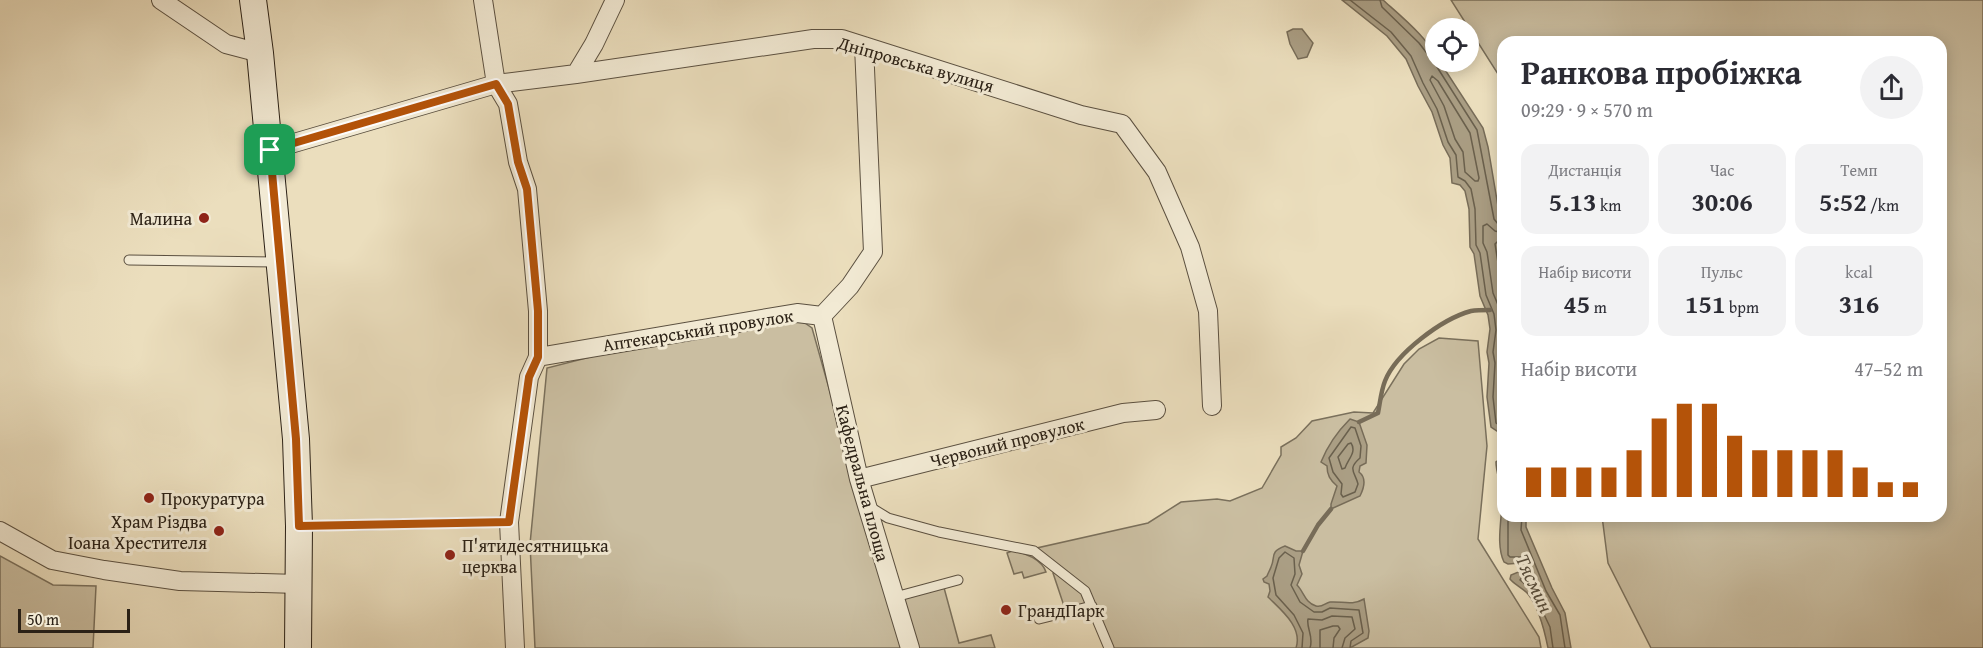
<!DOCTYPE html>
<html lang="uk">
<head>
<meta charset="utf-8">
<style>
  body { margin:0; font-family:"Gentium Book Plus",serif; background:#f2f2f3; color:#2b2b33; height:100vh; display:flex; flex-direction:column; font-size:22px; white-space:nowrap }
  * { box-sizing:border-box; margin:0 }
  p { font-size:20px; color:#7c7c81 }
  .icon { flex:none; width:33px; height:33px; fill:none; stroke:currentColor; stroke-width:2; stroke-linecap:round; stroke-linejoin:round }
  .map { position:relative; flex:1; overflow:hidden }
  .panel { position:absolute; left:1497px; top:36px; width:450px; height:486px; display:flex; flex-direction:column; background:#fff; border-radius:18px; box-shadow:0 3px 15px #0003 }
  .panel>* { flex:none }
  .buttons { position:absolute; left:1425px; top:18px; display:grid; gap:12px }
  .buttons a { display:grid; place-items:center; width:54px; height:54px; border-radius:50%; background:#fff; box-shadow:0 3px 15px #0003; font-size:30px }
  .scale { position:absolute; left:18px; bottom:15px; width:112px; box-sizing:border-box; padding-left:6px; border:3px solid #2b2116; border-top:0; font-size:16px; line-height:21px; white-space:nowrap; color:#2b2116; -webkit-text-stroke:4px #f2ead4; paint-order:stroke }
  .pin { position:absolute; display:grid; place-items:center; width:51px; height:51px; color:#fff; margin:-26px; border-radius:12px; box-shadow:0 3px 9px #0006 }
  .round { display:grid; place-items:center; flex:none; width:63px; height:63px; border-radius:32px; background:#f2f2f3 }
  .summary { display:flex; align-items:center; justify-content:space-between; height:102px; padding:0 24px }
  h1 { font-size:33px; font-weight:700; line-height:45px }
  .figures { display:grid; grid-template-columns:repeat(3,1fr); gap:9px; height:102px; padding:6px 24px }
  .figures div { display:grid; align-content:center; border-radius:15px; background:#f2f2f3; text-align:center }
  .figures b { font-size:26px; font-weight:700 }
  .figures small { font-size:16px; font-weight:400 }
  .figures p { font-size:16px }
  .chart { height:168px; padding:12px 24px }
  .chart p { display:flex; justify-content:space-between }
  .chart svg { width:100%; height:108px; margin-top:6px; stroke:#b45309; stroke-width:6 }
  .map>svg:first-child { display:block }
</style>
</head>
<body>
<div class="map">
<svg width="1983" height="648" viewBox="0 0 1983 648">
  <rect width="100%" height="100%" fill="#ebdebd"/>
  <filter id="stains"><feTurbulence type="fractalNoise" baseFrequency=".00333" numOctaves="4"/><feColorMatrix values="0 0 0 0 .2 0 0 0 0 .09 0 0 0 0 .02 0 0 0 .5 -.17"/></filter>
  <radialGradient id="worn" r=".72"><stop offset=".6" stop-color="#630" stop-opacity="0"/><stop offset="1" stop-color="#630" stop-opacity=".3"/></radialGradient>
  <path fill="#cabea1" stroke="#7a705c" stroke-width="1.5" d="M1451 0H1983V648H1651L1608 563 1602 516H1941V42H1503V82Z
    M802 321 812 328 902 648H535L530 544 547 368 649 342Z
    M1439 338 1478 341 1487 446 1478 539 1539 637 1541 648H1105L1088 608 1066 612 1053 573 1054 571 1028 550 1148 523 1181 502 1217 499 1230 501 1262 488 1281 455V447L1296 438 1312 421 1354 412 1373 413 1404 364 1419 349Z
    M1012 551C1025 552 1042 560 1046 572L1024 578 1022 572 1014 574 1007 553Z
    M0 556 53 585 96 586 93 648H0Z
    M943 584 959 643 991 635 995 648H910L895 597Z"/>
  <path fill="#aa9e84" stroke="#776c58" stroke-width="1.5" d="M1342 0H1383C1396 12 1436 44 1436 62H1440L1483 128 1488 147 1501 224 1503 241V435L1491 427 1487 397 1489 363 1487 352 1490 329 1488 315 1480 296 1474 254 1470 247 1469 209 1465 191 1460 185 1452 183 1450 158 1443 145 1432 112 1418 86 1406 59 1387 36Z
    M1293 29H1302L1313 43 1307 57 1298 59 1290 44 1287 32Z
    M1350 419 1359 422 1367 445 1366 463 1360 466 1359 472C1367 478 1364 488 1360 496L1331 509V504L1337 486C1330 480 1327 475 1327 466L1321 462C1327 447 1338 431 1350 419Z
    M1503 457V516H1532L1526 520V527L1552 588 1565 613 1571 648H1548C1545 633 1538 606 1528 594 1524 589 1515 585 1510 579L1511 575 1521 571 1522 567 1521 563 1508 564 1504 562C1495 543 1503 516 1502 495 1501 483 1496 473 1496 462Z
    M1285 546 1296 551H1303L1299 565 1302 574 1297 585C1304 592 1305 603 1316 606 1322 608 1325 603 1330 602 1342 601 1352 606 1364 599L1369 631 1368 638 1350 648H1296C1303 627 1281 610 1268 597L1270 591 1269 584 1264 582 1263 579 1267 576C1268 573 1270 570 1271 567 1276 556 1269 552 1285 546Z"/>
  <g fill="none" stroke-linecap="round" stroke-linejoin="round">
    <path stroke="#6a604d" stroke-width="1.5" d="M1350 0 1391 32 1411 56 1423 83 1437 109 1448 142 1456 155 1458 177 1465 181 1471 189 1475 209 1476 245 1480 253 1486 295 1494 314 1496 330 1493 352 1495 363 1493 397 1496 423 1503 428
      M1380 0 1382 7 1419 43 1429 56 1436 60
      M1436 62 1437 67 1477 130 1494 219 1498 224 1503 225
      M1432 76 1438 81 1470 133 1479 178 1478 181H1475L1465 172 1463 152 1455 139 1444 106 1430 80Z
      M1503 233 1495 231 1487 224 1483 226V243L1487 252 1493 293 1501 312 1503 327
      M1503 242H1497L1495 244 1503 294
      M1503 332 1500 396 1503 418
      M1351 427 1355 428 1361 446 1360 458C1347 469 1355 472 1358 484L1355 492 1343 497 1341 494 1342 484 1333 472 1329 458Z
      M1351 443C1357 452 1348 459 1345 468L1342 469 1338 457 1348 444Z
      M1508 516V555L1510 557H1522L1527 561 1528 569 1520 580 1533 591 1550 627 1553 648
      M1522 516 1521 530 1546 591 1560 615 1565 648
      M1302 648 1303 633 1294 615 1276 595 1273 578 1279 558 1285 552 1294 558 1295 574 1291 585 1300 602 1314 612H1322L1330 608 1359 610 1363 633 1351 641 1350 648
      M1310 648C1314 636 1306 628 1308 619L1322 620 1332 616 1352 617 1355 629 1345 638 1342 648
      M1320 648V630L1333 626H1338L1340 629 1334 638 1333 648"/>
    <path stroke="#776c58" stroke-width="4.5" d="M1359 422 1378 413C1380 403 1381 391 1385 381 1396 353 1442 319 1471 311 1477 310 1484 310 1490 310
      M1303 551 1318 525 1331 509"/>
    <g stroke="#5b5040" stroke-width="11">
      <path id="lane" d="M129 260 279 262
        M870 507 888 518 939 532 1034 551 1085 591 1109 648
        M302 526 509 522
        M895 597 958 580
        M1039 619 1092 606"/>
    </g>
    <g stroke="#5b5040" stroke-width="20">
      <path id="street" d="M161 0 226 44 260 53
        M483 0 496 84 508 104 518 162 527 189 538 311V357L529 377 509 522 515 648
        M576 74 594 44 615 0
        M270 150 496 84 576 74 813 39H842L1081 115 1122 124 1157 172 1190 247 1208 311 1212 406
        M822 316 859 479 910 648
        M538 357 797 313 822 316 850 286 873 252 864 46
        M859 479 1123 413 1156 410
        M0 531 52 560 104 570 180 581 299 584"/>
    </g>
    <g stroke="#2b2116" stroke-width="28">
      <path id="secondary" d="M253 0 260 53 296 439 299 526 298 648"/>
    </g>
    <use href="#lane" stroke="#f2ead4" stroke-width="9"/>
    <use href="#street" stroke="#f2ead4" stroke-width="18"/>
    <use href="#secondary" stroke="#f2ead4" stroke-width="26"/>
  </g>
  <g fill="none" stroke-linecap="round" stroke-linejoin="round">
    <g stroke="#fff" stroke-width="12">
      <path id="route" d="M496 84 508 104 518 162 527 189 538 311V357L529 377 509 522 299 526 296 439 270 150Z"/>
    </g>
    <use href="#route" stroke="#b45309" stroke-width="8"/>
  </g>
  <g fill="#8f2418" stroke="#f2ead4" stroke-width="2">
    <circle cx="204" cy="218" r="6"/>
    <circle cx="149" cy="498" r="6"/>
    <circle cx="219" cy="531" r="6"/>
    <circle cx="450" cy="555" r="6"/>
    <circle cx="1006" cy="610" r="6"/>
  </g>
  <g text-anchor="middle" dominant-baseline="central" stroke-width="6" stroke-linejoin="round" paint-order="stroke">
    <g font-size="18" fill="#2b2116" stroke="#f2ead4">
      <text transform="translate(916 64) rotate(16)">Дніпровська вулиця</text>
      <text transform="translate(698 330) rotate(-9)">Аптекарський провулок</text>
      <text transform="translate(1007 442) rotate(-14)">Червоний провулок</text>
      <text transform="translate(863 483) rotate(75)">Кафедральна площа</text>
    </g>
    <g font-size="18" fill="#2b2116" stroke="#f2ead4" text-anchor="start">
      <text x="192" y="218" text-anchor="end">Малина</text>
      <text x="161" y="498">Прокуратура</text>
      <text x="207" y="521" text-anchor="end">Храм Різдва<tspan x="207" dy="21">Іоана Хрестителя</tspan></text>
      <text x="462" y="545">П'ятидесятницька<tspan x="462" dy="21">церква</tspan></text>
      <text x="1018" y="610">ГрандПарк</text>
    </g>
    <g font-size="20" font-style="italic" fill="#574d3c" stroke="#f2ead4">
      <text transform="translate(1535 583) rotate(65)">Тясмин</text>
    </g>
  </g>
  <rect width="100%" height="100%" filter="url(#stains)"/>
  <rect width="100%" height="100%" fill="url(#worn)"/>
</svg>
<div class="buttons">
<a><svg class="icon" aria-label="locate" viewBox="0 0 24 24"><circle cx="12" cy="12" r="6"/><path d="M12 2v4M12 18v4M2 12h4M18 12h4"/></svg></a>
</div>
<div class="scale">50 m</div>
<div class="pin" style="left:270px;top:150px;background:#1e9e55"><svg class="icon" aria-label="arrive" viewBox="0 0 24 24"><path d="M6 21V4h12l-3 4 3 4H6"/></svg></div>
<section class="panel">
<div class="summary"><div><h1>Ранкова пробіжка</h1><p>09:29 · 9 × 570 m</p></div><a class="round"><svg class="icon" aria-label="share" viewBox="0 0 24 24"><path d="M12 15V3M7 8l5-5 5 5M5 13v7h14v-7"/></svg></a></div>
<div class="figures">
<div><p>Дистанція</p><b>5.13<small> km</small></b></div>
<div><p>Час</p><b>30:06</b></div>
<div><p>Темп</p><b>5:52<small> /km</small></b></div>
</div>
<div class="figures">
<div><p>Набір висоти</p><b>45<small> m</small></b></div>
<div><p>Пульс</p><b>151<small> bpm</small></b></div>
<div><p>kcal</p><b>316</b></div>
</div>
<div class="chart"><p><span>Набір висоти</span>47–52 m</p>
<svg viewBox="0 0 160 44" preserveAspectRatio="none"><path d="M5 44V32M15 44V32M25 44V32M35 44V32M45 44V25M55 44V12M65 44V6M75 44V6M85 44V19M95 44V25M105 44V25M115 44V25M125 44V25M135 44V32M145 44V38M155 44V38"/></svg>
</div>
</section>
</div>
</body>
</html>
